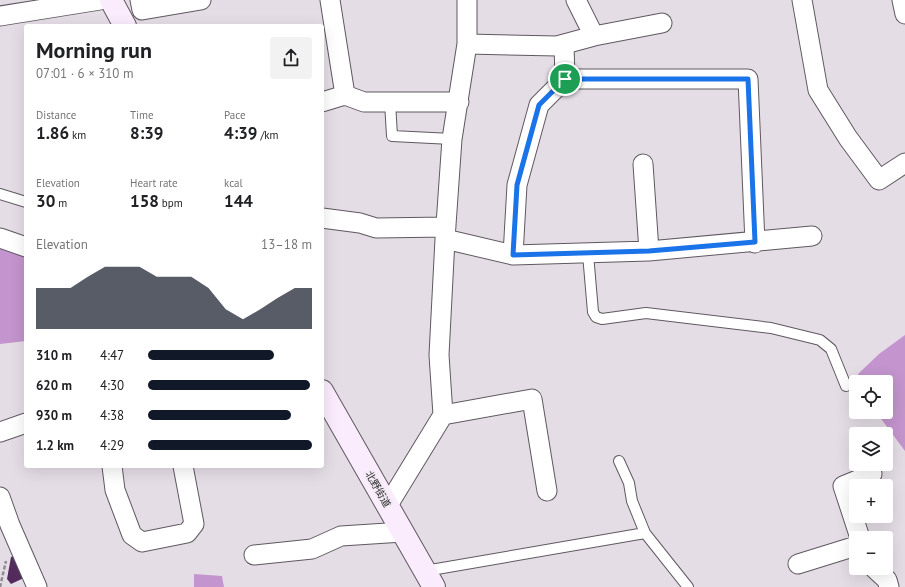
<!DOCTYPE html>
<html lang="en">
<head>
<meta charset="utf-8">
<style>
  body { margin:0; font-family:"PT Sans","Noto Sans JP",sans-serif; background:#f2f2f2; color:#202124; height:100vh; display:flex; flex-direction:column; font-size:15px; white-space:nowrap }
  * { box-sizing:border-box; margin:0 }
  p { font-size:13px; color:#757577 }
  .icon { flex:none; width:22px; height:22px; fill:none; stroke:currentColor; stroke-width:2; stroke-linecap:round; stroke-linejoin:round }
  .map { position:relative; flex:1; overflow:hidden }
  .side { position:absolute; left:24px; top:24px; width:300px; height:444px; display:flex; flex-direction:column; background:#fff; border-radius:4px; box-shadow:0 4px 16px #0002 }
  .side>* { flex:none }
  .tools { position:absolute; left:849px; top:375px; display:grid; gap:8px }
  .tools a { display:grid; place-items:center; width:44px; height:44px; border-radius:4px; background:#fff; box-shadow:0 4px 16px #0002; font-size:20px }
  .pin { position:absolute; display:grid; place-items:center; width:34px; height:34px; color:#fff; margin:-17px; border:2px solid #fff; border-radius:50%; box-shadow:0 1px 4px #0007 }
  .round { display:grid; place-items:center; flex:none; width:42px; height:42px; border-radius:4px; background:#f2f2f2 }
  .summary { display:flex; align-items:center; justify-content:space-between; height:68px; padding:0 12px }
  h1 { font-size:22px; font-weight:700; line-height:30px }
  .figures { display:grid; grid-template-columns:repeat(3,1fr); gap:6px; height:68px; padding:4px 12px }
  .figures div { display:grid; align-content:center }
  .figures b { font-size:17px; font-weight:700 }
  .figures small { font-size:11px; font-weight:400 }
  .figures p { font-size:11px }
  .chart { height:112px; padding:8px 12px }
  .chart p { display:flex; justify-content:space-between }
  .chart svg { width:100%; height:72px; margin-top:4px; fill:#111827; opacity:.7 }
  ul { padding:0 12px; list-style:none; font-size:13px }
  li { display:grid; grid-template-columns:64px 48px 1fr; align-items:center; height:30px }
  li i { height:10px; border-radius:5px; background:#111827 }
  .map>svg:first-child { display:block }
</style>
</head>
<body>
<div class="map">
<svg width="905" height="587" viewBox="0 0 905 587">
  <rect width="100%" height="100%" fill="#e5dde6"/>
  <path fill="#c394cd" d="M0 247 26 254V341L0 344Z
    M905 335V451L876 412H886V382H858V374L879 354Z
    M194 574 222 576 224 587H194Z"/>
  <path fill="#542b5d" d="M17 555 26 577 11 584 7 579 11 557Z"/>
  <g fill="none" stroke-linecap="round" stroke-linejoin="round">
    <g stroke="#5f5860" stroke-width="12">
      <path id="service" d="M390 102 392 136 452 139
        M0 194 26 202
        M588 254 593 312 596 317 602 319 646 313 771 328 820 340 831 349 846 386
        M619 461 629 483 632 501 645 533
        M425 571 645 533 688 587"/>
    </g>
    <g stroke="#5f5860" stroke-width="21">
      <path id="minor" d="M140 0 142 10 201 0
        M330 0 345 95
        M576 0 594 36
        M802 0 818 90 848 138 879 180 905 163
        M902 0 905 14
        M0 16 100 0
        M467 44 557 46 594 36 662 23
        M564 44 565 79
        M322 102 345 95 364 102H459
        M643 164 649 251
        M322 218 360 223 376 228 446 227
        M0 238 26 247
        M445 239 452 139 467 44V0
        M513 255 517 185 539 105 565 79H748L755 243
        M443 415 439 355 445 239 513 255 649 251 812 236
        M0 432 26 423
        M112 466 115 490 132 535 142 542 187 533 194 524 183 466
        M0 497 10 525 37 587
        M388 505 443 415 532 399 547 491
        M860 538 843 486 872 474 869 464
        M254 555 312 549 341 536 403 532
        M798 564 856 546
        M874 568 887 580 889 587"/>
    </g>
    <g stroke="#5f5860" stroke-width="24">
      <path id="secondary" d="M111 0 125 26
        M322 391 434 587"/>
    </g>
    <path stroke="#918b91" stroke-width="2.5" stroke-dasharray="4 2" stroke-linecap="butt" d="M0 587 6 561"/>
    <use href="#service" stroke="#fff" stroke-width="10"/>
    <use href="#minor" stroke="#fff" stroke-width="19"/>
    <use href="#secondary" stroke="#faecfc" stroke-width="22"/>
  </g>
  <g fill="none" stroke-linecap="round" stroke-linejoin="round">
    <g stroke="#fff" stroke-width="8">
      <path id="route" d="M565 79H748L755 242 649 251 513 255 517 185 539 105Z"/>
    </g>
    <use href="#route" stroke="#1a73e8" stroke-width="5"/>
  </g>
  <g text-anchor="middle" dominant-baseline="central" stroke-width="4" stroke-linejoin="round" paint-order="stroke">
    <g font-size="10" fill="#242124" stroke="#f2eaf4">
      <text transform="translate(378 489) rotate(60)">北野街道</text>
    </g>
  </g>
</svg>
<div class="tools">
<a><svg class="icon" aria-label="locate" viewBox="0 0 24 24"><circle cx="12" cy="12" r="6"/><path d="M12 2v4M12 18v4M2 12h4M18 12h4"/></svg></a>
<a><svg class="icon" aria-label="layers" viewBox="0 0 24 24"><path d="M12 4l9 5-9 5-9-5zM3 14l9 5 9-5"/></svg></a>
<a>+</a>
<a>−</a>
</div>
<div class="pin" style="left:565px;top:79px;background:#1e9e55"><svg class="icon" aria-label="arrive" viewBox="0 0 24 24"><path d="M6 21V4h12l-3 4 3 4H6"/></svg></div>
<section class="side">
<div class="summary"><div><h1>Morning run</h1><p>07:01 · 6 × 310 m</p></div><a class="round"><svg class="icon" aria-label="share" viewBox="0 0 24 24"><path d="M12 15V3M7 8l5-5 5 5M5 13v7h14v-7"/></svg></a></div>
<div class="figures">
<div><p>Distance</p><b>1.86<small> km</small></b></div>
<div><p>Time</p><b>8:39</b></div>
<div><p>Pace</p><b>4:39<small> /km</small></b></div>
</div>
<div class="figures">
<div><p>Elevation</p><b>30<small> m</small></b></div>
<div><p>Heart rate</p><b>158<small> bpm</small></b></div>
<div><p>kcal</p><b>144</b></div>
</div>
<div class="chart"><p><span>Elevation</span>13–18 m</p>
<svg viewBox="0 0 160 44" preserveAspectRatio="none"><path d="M0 44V19L10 19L20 19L30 12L40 6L50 6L60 6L70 12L80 12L90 12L100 19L110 32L120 38L130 32L140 25L150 19L160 19V44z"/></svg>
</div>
<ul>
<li><b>310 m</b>4:47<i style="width:77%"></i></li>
<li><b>620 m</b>4:30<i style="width:99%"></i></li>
<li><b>930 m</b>4:38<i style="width:87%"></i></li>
<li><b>1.2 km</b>4:29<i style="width:100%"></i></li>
</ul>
</section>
</div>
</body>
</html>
